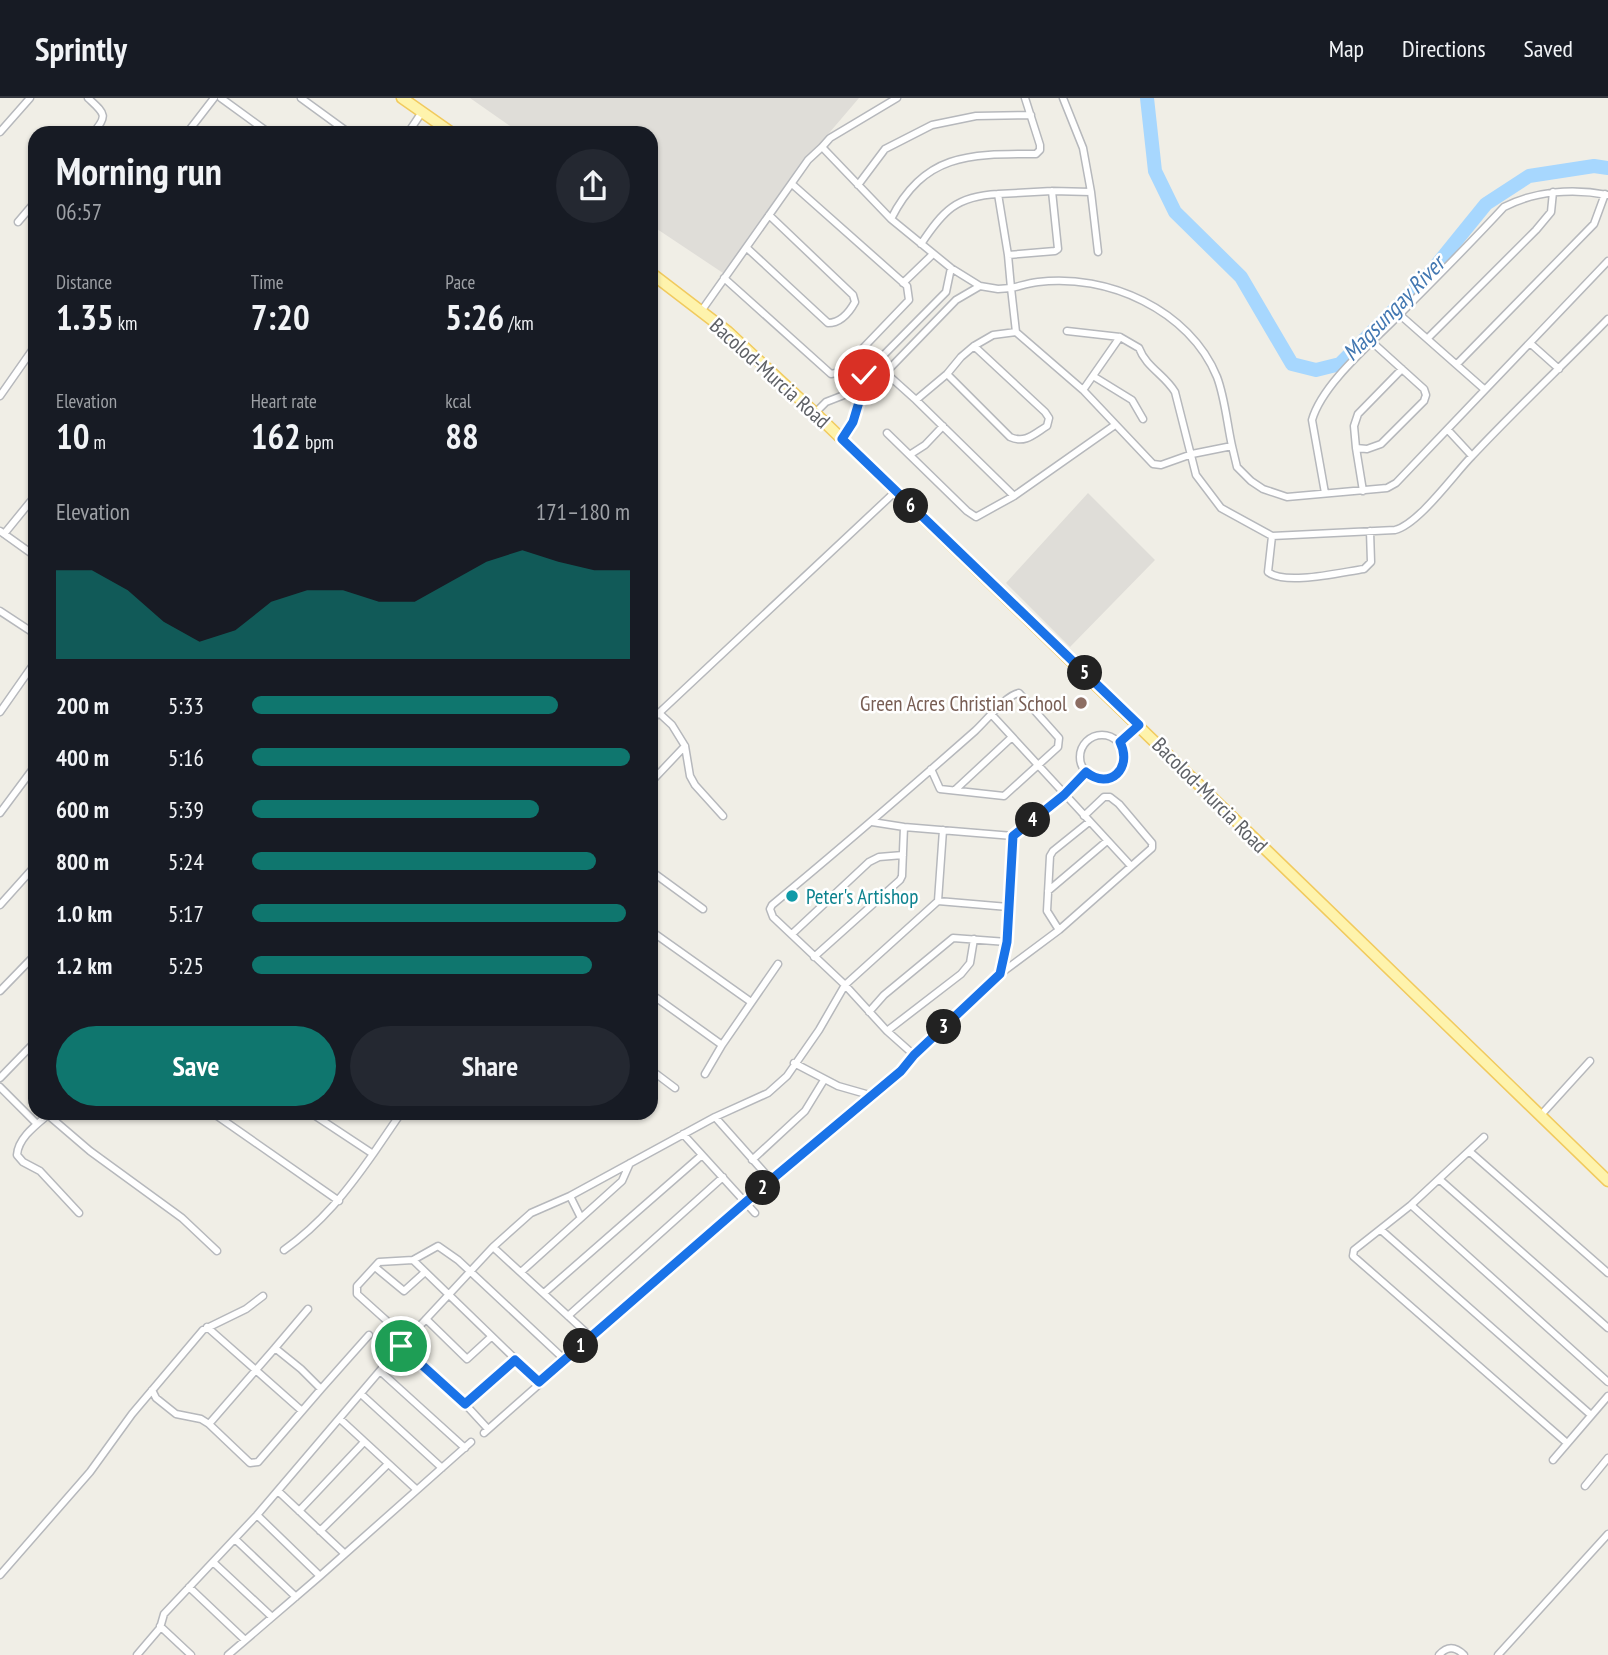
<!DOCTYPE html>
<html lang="en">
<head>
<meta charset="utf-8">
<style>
  body { margin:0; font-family:"PT Sans Narrow",sans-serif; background:#242831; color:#f1f3f6; height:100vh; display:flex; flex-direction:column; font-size:26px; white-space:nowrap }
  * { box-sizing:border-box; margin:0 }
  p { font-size:23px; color:#9ea1a6 }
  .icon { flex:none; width:38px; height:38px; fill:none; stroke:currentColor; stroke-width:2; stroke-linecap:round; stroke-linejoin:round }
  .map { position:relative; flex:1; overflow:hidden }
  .sheet { position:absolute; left:28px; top:28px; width:630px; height:994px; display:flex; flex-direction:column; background:#171b24; border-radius:21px; box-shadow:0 2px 5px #0004 }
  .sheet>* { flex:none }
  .pin { position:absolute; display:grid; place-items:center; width:60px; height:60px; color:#fff; margin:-30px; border:4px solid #fff; border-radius:50%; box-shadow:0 2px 7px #0007 }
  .km { position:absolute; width:35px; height:35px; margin:-18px; border-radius:50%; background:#222; color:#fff; font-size:19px; line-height:35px; text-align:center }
  .round { display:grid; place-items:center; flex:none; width:74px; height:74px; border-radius:37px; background:#242831 }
  .headline { display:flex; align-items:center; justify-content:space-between; height:119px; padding:0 28px }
  h1 { font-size:38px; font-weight:600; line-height:52px }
  .stats { display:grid; grid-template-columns:repeat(3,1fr); gap:10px; height:119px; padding:7px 28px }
  .stats div { display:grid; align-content:center }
  .stats b { font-size:35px; font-weight:600 }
  .stats small { font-size:19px; font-weight:400 }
  .stats p { font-size:19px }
  .chart { height:196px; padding:14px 28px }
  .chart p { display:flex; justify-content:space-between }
  .chart svg { width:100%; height:126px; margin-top:7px; fill:#0f766e; opacity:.7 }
  .primary-button { display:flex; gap:14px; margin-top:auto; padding:14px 28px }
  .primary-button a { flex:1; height:80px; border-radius:42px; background:#0f766e; color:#fff; font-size:28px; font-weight:600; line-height:80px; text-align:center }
  .primary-button a+a { background:#242831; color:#f1f3f6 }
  ul { padding:0 28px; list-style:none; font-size:23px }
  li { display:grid; grid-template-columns:112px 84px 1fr; align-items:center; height:52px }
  li i { height:18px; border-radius:9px; background:#0f766e }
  header { display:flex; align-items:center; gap:42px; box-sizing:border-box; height:98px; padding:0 35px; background:#171b24; border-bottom:2px solid #363941 }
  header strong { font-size:33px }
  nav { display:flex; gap:38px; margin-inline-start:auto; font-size:24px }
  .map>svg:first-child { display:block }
</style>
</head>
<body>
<header>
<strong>Sprintly</strong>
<nav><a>Map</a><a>Directions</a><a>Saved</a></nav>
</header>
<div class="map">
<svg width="1608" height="1557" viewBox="0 0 1608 1557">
  <rect width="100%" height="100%" fill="#f0eee6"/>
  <path fill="#dfddd8" d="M470 0H859L824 41 729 179 651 127V35H520Z
    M1088 395 1155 462 1070 549 1006 485Z"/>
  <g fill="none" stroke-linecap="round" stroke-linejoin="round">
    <path stroke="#a7d7fe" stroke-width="14" d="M1147 0 1155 73 1175 114 1241 179 1292 266 1316 272 1340 266 1426 180 1486 106 1529 78 1594 68 1608 70"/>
    <g stroke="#b6b8bc" stroke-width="9">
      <path id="minor" d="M88 0C104 15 109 17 93 35
        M221 0 269 35
        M301 0 349 35
        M0 34 30 0
        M187 35 214 0
        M408 35 422 14
        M822 49 830 40 897 0
        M858 87 885 51 932 27 976 18 1031 17
        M1091 94 1098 154
        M998 96 1052 93
        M891 121C924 55 970 56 1036 56L1040 52V47L1025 0
        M18 124 35 104
        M921 146C943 113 956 98 998 96L1008 157 1011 190C1020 188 1029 185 1038 184 1107 175 1190 212 1217 279 1225 300 1227 326 1232 348
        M747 150 828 225C840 225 849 215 855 204L853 197 769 117
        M1008 157 1055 153 1058 151 1052 93 1091 94 1083 50 1063 0
        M724 180 831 276 840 274 909 202 907 188 792 86
        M903 185 933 156
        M702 212 808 62 822 49 891 121 951 170 980 188 998 191 1011 190 1016 234 1083 292 1153 366 1161 367 1192 356 1232 348 1237 369 1251 383 1263 391 1287 399 1387 390 1396 385 1608 163
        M1399 216 1484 291
        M1067 233 1120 239 1139 250C1146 269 1165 277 1175 294L1196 377 1221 410 1272 438 1395 432C1419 426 1454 376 1472 358 1516 311 1563 267 1608 221
        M1428 240 1536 132 1551 114 1553 94
        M1531 246 1559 271
        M1457 266 1594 126 1605 96
        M887 276 916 302
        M947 276 1010 339C1025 346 1034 336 1047 328L1049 320 1045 314 974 248
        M1093 278 1132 302 1143 321
        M1083 292 1120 239
        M0 298 35 248
        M815 315 826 304 844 297 946 194 951 170
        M1448 332 1472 358
        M887 335 967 413 976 419 1014 398 1115 327
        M842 341C856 324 852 312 862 299L956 202 980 188
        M1356 350 1354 328 1358 316 1402 271
        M911 356 925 347 943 328
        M1363 393 1356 350 1367 351 1381 346 1424 303 1426 297 1424 291 1372 244
        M1325 395 1312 322C1322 287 1368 248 1394 222 1431 185 1468 148 1504 109 1535 93 1573 90 1608 97
        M1014 398 916 302 947 276 961 259 974 248 993 237 1016 234
        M0 433 35 458
        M4 436 35 398
        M1272 438 1268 474C1285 488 1342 474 1364 471L1371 464 1370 433
        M0 513 35 536
        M0 614 35 564
        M659 615 896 393
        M992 617 1131 768
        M651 622 659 615 672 627 685 648 690 678 695 687 723 718
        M1080 659a22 22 0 1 1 44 0a22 22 0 1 1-44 0Z
        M1120 644 1139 627
        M651 684 685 648
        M955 692 1012 639
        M0 715 35 668
        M872 724 904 729 1013 738 1064 697 1086 675
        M651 773 703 811
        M1048 793 1107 743
        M938 803 1008 809
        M0 807 35 768
        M1059 832 1047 813 1050 758 1053 753 1089 724
        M651 833 751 904
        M792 836 869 764 879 759 903 757
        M814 859 900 782 902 778 904 729
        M1000 875 1007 844 1013 738
        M0 893 35 857
        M651 896 722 947 778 866
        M869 914 884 897 953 840 1007 844
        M887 933 961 876 970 865 974 841
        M914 957 887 933 845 887 773 819 770 811 772 807C841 750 908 692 975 633 986 623 1006 597 1019 595L1059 640 1058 649 1004 698 940 691 931 671
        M794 965 838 988 873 998
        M651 972 675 990
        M705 976 722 947
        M0 980 35 944
        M0 989 37 1026
        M213 1015 339 1103
        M49 1016C36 1027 18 1040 17 1057L23 1064 40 1073 79 1115
        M48 1017 90 1053 182 1120 217 1153
        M1540 1018 1590 963
        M715 1019 771 1082
        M683 1036 755 1115
        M1484 1039 1411 1107 1354 1152 1353 1158 1567 1345
        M1469 1053 1608 1175
        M373 1056 401 1015
        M752 1062 805 1013 824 982
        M1439 1081 1608 1230
        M570 1098 581 1120
        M1411 1107 1608 1284
        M1381 1132 1591 1317
        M493 1149 591 1239
        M284 1152C322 1125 347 1093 373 1056L311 1015
        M413 1162 539 1284
        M375 1169 404 1193 424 1175
        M521 1174 622 1083 630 1065
        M544 1195 702 1057
        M568 1218 723 1079
        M426 1221 467 1261 491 1239
        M207 1229 302 1313
        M407 1241 357 1196V1188L379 1164 413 1162 438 1148 458 1162 565 1262
        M401 1248 465 1306 488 1331
        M380 1273 465 1350
        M321 1291 369 1237
        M152 1292 156 1300 176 1316 201 1321 209 1326 250 1365 258 1364 321 1291 301 1271 275 1250 308 1211
        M361 1296 442 1370
        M465 1306 515 1262
        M340 1321 417 1392
        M209 1326 275 1250
        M484 1335 746 1104 901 973 914 957 1000 876 1059 832 1152 750V745L1119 706 1110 699H1104L1084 718
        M1553 1362 1608 1298
        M1585 1388 1608 1360
        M278 1393 345 1456
        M299 1413 364 1344
        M257 1417 320 1478
        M320 1433 388 1366
        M235 1441 296 1499
        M213 1464 272 1519
        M0 1477 90 1374 132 1316 203 1232 246 1211 263 1198
        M189 1489 245 1542
        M160 1528 191 1557
        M137 1557 160 1530 164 1516 257 1417 401 1248 493 1149 531 1115 570 1098 715 1019 768 995 787 978 819 932 845 887 938 803 943 732
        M228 1557 320 1478 471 1344
        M1439 1557C1447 1548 1455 1548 1464 1557
        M1498 1557 1608 1436"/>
    </g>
    <g stroke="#f1ca5e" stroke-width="13">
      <path id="primary" d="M402 0 452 35
        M651 175 728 234 815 315 1608 1083"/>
    </g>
    <use href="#minor" stroke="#fff" stroke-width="6"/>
    <use href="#primary" stroke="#fef3ac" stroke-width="10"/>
  </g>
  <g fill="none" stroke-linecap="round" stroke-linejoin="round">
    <g stroke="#fff" stroke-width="14">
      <path id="route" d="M401 1248 465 1306 515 1262 539 1284 771 1082 901 973 914 957 1000 876 1007 844 1013 738 1064 697 1086 674C1110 693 1133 670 1120 644L1139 627 842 341 853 324 859 304 876 286 864 277"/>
    </g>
    <use href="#route" stroke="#1a73e8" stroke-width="9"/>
  </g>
  <circle fill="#8d6e63" stroke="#fff" stroke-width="2.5" cx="1081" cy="605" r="7"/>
  <circle fill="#0f9aa8" stroke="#fff" stroke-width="2.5" cx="792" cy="798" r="7"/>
  <g text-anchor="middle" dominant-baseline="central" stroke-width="5" stroke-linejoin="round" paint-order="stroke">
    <g font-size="21" fill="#5e6166" stroke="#fff">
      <text transform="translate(770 275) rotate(42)">Bacolod-Murcia Road</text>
      <text transform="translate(1210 697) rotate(45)">Bacolod-Murcia Road</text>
    </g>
    <g font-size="21" fill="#785e54" stroke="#fff" text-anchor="end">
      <text x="1067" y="605">Green Acres Christian School</text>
    </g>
    <g font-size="21" fill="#0d838f" stroke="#fff" text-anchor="start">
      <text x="806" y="798">Peter's Artishop</text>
    </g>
    <g font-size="23" font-style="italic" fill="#4277b1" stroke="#fff">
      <text transform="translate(1393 210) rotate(-46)">Magsungay River</text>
    </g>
  </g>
</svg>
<div class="pin" style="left:401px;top:1248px;background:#1e9e55"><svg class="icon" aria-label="arrive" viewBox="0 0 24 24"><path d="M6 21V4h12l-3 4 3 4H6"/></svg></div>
<div class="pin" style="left:864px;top:277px;background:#d93025"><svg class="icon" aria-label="check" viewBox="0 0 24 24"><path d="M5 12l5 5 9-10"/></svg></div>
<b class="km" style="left:581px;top:1248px">1</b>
<b class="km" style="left:763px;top:1090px">2</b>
<b class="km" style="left:944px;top:929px">3</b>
<b class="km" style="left:1033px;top:722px">4</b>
<b class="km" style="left:1085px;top:575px">5</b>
<b class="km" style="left:911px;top:408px">6</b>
<section class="sheet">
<div class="headline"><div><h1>Morning run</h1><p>06:57</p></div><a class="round"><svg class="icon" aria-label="share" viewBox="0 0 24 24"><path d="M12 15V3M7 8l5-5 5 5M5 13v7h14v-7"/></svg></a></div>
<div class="stats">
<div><p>Distance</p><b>1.35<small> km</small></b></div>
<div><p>Time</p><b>7:20</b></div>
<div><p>Pace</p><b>5:26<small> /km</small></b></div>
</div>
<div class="stats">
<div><p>Elevation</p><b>10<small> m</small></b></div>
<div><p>Heart rate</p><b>162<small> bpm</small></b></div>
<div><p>kcal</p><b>88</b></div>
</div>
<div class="chart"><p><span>Elevation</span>171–180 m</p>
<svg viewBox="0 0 160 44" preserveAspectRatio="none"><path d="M0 44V13L10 13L20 20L30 31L40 38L50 34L60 24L70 20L80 20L90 24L100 24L110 17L120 10L130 6L140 10L150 13L160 13V44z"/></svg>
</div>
<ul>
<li><b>200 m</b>5:33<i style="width:81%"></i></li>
<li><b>400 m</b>5:16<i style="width:100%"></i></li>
<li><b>600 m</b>5:39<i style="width:76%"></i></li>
<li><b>800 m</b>5:24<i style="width:91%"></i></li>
<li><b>1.0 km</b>5:17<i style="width:99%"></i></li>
<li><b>1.2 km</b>5:25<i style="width:90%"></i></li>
</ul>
<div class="primary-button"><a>Save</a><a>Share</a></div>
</section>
</div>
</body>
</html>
